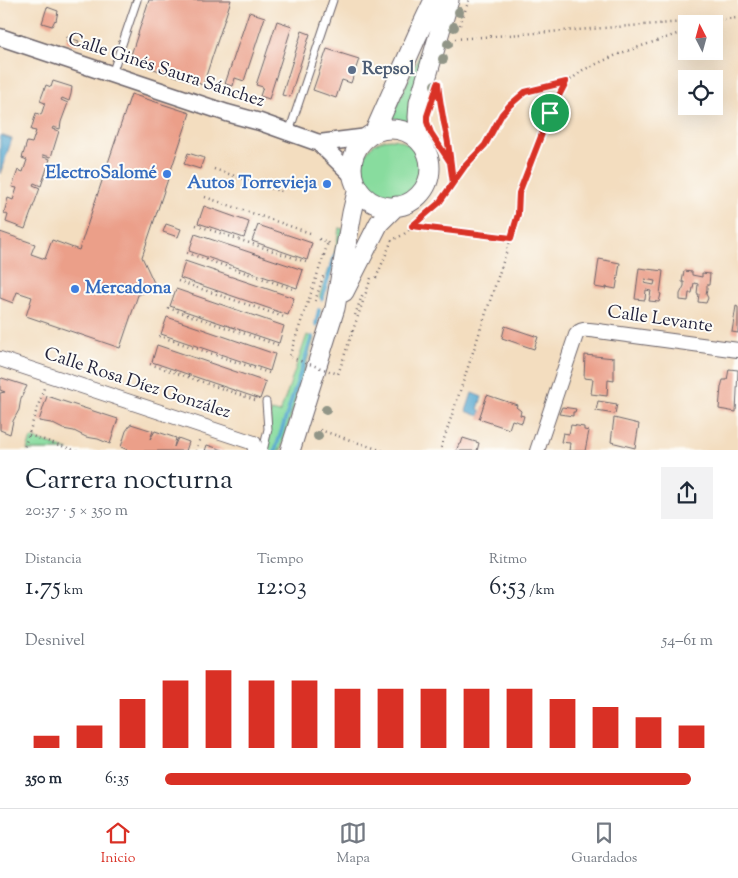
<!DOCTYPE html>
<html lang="es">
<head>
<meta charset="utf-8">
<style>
  body { margin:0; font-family:"Sorts Mill Goudy",serif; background:#f2f2f3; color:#1f2937; height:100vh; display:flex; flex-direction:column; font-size:19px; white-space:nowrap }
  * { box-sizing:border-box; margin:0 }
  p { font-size:16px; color:#747a83 }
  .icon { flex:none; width:28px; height:28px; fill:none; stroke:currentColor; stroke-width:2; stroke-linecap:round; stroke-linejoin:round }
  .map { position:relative; height:450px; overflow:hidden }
  .side { display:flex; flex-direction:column; background:#fff; flex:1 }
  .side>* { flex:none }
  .needle { width:32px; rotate:354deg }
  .tools { position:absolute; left:678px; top:15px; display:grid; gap:10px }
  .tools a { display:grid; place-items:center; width:45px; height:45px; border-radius:0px; background:#fff; box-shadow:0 5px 20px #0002; font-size:25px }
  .pin { position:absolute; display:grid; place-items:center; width:42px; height:42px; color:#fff; margin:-21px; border:2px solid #fff; border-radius:50%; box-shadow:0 1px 5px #0007 }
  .round { display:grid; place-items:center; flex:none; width:52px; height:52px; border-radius:0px; background:#f2f2f3 }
  .overview { display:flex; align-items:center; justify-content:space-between; height:85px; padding:0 25px }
  h1 { font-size:28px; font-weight:600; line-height:38px }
  .stats { display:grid; grid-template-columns:repeat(3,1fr); gap:8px; height:85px; padding:5px 25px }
  .stats div { display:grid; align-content:center }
  .stats b { font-size:25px; font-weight:600 }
  .stats small { font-size:14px; font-weight:400 }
  .stats p { font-size:14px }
  .chart { height:140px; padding:10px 25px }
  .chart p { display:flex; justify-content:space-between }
  .chart svg { width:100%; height:90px; margin-top:5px; stroke:#d93025; stroke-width:6 }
  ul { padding:0 25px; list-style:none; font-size:16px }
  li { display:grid; grid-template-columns:80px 60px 1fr; align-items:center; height:38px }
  li i { height:12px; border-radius:6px; background:#d93025 }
  .menu { display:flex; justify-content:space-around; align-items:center; height:70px; border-top:1px solid #e0e1e3; background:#fff; font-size:14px; color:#747a83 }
  .menu a { display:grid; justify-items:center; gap:2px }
  .menu .selected { color:#d93025 }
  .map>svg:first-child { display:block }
</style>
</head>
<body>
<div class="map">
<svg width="738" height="451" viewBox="0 0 738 451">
  <rect width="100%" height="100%" fill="#fdfcf7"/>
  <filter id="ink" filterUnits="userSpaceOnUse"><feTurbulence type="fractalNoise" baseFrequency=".02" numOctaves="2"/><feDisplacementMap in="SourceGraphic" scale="10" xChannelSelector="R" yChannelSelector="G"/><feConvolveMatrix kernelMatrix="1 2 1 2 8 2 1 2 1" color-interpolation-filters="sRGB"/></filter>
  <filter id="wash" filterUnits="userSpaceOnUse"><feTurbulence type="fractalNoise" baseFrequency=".0096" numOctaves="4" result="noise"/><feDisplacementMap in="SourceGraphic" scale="20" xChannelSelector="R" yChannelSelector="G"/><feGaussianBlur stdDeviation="1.12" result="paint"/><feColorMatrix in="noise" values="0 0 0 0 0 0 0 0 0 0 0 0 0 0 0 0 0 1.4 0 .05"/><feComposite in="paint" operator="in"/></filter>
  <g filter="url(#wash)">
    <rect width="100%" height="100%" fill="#f3ddbf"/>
    <path fill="#88dc9e" stroke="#557f6c" d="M427 38 431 40 410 102 409 122 391 119Z
      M362 168a29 29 0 1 1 58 0a29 29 0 1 1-58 0Z
      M339 228 343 229 324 298 321 299 319 297 336 248Z
      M307 335 314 338 281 450 268 451 271 411 280 413Z
      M31 438 69 450H27Z"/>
    <path fill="#53a6ce" stroke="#3a6484" d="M0 135 12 139 0 174Z
      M472 393 482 397 478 409 481 411 479 416 466 411Z"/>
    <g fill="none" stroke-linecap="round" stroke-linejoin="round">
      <path stroke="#53a6ce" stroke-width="4" d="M322 299 335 255
        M316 325 319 310
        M275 451 312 337"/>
    </g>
    <g id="blocks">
      <path fill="#eb9f89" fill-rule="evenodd" d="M149 0H231L203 85 129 61Z
        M47 7 58 11 56 21 55 20 52 26 42 23Z
        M249 12 265 17 244 81 235 78 233 86 225 84Z
        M277 21 292 26 269 99 260 96 263 87 256 85Z
        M302 31 310 34 290 97 282 95Z
        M67 37 79 41 77 45 66 42Z
        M327 49 359 59 351 83 342 80 336 98 313 90Z
        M53 81 72 87 71 94 69 101 62 98 61 100 68 103 61 122 60 129 53 127 52 129 59 131 51 157 43 155V157L50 159 41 186 34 183 33 185 40 188 25 229 6 222 8 215 4 213 8 198 13 200 17 188 12 187 18 170 23 172 27 160 22 158 27 142 32 143 36 131 31 130 36 113 41 115 45 103 40 101 46 85 51 87Z
        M131 94 190 113 142 257 156 287 138 295 120 348 26 316 32 297 17 292 13 303 0 298V232L35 244 31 254 45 259 52 240 79 250Z
        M188 153 204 158 200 169 184 164Z
        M204 206 249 222 244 238 198 223Z
        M166 224 181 229 178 237 163 232Z
        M258 225 312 243 307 260 252 241Z
        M195 234 303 270 297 288 189 251Z
        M599 259 620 263 616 289 606 287V289L595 287Z
        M185 261 294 298 288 315 180 278Z
        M639 268 663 271 660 294H661L659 302 649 301 651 291 646 290 645 300 635 299ZM645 279 655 281 654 285 644 283Z
        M684 271 692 272V275L702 277V273L710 274 709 285H707V289L706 294 708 298 706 303 698 302 699 294H697L698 284 694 283 692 293H689L688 301 680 300V294L684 286V282H682Z
        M176 289 284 326 279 343 170 306Z
        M736 306 738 307V333L732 332Z
        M167 317 275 354 270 371 161 334Z
        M505 326 538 337 534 349 502 338Z
        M157 345 266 382 260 399 152 362Z
        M585 355 614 358V381L608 380 607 396 591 394 593 379 584 378Z
        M729 369 738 370 736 412 719 409 721 387 723 380H727Z
        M2 378 27 386 21 398 19 410 13 421 10 434 0 430V393L5 392 0 390V380Z
        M487 395 517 405 516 407 521 411 520 415 524 416 522 423 512 420 509 429 479 419Z
        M47 396 118 419 110 444 98 439 86 437 74 431 63 429 51 423 39 421Z
        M598 401 617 404 615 414 596 411Z
        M562 407 576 409 575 412H573V416L559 414Z
        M614 418 639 424 635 448 611 442Z
        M131 424 153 431 150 439 155 431 176 438 174 447 178 438 189 442 186 451H130L121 447 126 431Z
        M571 425 584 427V430L589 431 585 451H569L570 443 561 442 563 433 569 434Z
        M463 438 479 443 477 451H456L459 444H461Z
        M207 445 223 450V451H205Z"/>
    </g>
  </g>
  <g filter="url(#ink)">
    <use href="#blocks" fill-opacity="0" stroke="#6b6369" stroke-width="1"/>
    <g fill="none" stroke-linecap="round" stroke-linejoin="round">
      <g stroke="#6b6369" stroke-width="9">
        <path id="service" d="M112 74 137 0
          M289 132 333 0
          M263 451 268 429 266 402"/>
      </g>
      <g stroke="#6b6369" stroke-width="16">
        <path id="minor" d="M0 359 254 443 255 451
          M537 451 576 335C581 327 589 330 598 331L738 350"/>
      </g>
      <g stroke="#6b6369" stroke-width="19">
        <path id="tertiary" d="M0 37 227 113 260 122 319 143 353 176
          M319 143 368 137"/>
      </g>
      <g stroke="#6b6369" stroke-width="21">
        <path id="secondary" d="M352 168a39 39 0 1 1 78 0a39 39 0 1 1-78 0Z
          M374 133 417 36 434 0
          M420 142 418 117 419 103 449 0
          M344 292 379 223 396 206
          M290 451 335 308 352 213 358 188"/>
      </g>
      <path stroke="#6b6369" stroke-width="2.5" stroke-dasharray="1 4" stroke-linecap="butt" d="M460 25 469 0
        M455 39 738 18
        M439 93 447 136 453 182
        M437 140 450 162
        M214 169 282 192
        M205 197 310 233
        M196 225 306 262
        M412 226 511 238 440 451
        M511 238 518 214 519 193 548 116 565 82
        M319 239 328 242 330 245
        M187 253 296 290
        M324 255 328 242
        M376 278 392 240 403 235 439 203 465 166 485 145 502 114 518 97 532 90 569 81 583 70 621 53 686 31
        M178 281 287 318
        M315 301 324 274
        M168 308 278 345
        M355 315 363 293
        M159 336 269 373
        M150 364 258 401
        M320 430 383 451
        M29 435 77 451
        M23 451 44 388
        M196 451 200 438"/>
      <use href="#service" stroke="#fff" stroke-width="7"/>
      <use href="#minor" stroke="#fff" stroke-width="14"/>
      <use href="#tertiary" stroke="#fff" stroke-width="16"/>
      <use href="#secondary" stroke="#fff" stroke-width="19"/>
      <path stroke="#6b6369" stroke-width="2.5" stroke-dasharray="1 4" stroke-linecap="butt" d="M324 255 289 357 338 374 371 278"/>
    </g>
    <g fill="#919587">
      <circle cx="459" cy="12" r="5"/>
      <circle cx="454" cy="27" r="5"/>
      <circle cx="448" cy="44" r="5"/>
      <circle cx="443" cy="59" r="5"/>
      <circle cx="435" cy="85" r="5"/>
      <circle cx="326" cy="410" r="5"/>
      <circle cx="318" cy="436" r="5"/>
    </g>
  </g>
  <g fill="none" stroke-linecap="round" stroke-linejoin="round" filter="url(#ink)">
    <g stroke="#fff" stroke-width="10">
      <path id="route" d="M550 113 566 82 525 92 510 105 502 114 485 145 465 166 453 183 450 162 431 133 427 122V116L438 83C439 97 442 110 444 123 449 143 451 163 453 183L439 203 412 226 511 238 518 214 519 193 550 113"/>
    </g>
    <use href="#route" stroke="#d93025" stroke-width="6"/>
  </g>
  <circle fill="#5c6f8a" stroke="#fdfcf7" stroke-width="2" cx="352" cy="70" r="5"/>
  <g fill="#3f7fe0" stroke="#fdfcf7" stroke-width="2">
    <circle cx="167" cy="174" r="5"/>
    <circle cx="327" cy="184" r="5"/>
    <circle cx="75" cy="289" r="5"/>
  </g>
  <g text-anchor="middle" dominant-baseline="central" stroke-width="4" stroke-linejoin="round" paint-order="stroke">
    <g font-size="18" font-weight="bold" fill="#4e5e75" stroke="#fdfcf7" text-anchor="start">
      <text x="362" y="70">Repsol</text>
    </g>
    <g font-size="18" fill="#22223b" stroke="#fdfcf7">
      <text transform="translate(166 71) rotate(18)">Calle Ginés Saura Sánchez</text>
      <text transform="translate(660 320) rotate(8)">Calle Levante</text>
      <text transform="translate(137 384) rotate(18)">Calle Rosa Díez González</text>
    </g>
    <g font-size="18" font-weight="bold" fill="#366cbe" stroke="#fdfcf7" text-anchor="end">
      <text x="157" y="174">ElectroSalomé</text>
      <text x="317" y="184">Autos Torrevieja</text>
      <text x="85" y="289" text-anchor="start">Mercadona</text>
    </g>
  </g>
</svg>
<div class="tools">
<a><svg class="needle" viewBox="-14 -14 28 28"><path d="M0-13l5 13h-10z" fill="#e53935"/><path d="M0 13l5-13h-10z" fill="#747a83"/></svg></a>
<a><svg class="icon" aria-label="locate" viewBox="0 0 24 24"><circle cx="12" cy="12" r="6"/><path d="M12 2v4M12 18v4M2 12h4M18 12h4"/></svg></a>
</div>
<div class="pin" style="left:550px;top:113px;background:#1e9e55"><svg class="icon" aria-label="arrive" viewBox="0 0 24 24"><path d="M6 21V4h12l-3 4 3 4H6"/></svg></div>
</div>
<section class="side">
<div class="overview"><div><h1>Carrera nocturna</h1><p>20:37 · 5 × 350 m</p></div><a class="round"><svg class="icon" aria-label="share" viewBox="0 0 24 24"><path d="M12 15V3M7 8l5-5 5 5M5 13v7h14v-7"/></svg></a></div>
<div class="stats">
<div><p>Distancia</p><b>1.75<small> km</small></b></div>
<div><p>Tiempo</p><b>12:03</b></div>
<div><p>Ritmo</p><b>6:53<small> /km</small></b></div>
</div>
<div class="chart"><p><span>Desnivel</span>54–61 m</p>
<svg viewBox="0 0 160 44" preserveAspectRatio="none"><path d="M5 44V38M15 44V33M25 44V20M35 44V11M45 44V6M55 44V11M65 44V11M75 44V15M85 44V15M95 44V15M105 44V15M115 44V15M125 44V20M135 44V24M145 44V29M155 44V33"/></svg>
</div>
<ul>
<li><b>350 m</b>6:35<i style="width:96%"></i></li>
</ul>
</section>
<nav class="menu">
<a class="selected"><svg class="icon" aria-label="home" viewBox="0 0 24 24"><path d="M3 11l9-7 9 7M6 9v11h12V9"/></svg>Inicio</a>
<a><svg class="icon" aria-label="map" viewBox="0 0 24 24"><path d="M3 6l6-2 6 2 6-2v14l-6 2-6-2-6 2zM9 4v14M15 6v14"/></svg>Mapa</a>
<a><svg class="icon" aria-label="saved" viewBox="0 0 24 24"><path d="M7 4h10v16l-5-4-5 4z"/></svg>Guardados</a>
</nav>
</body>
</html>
